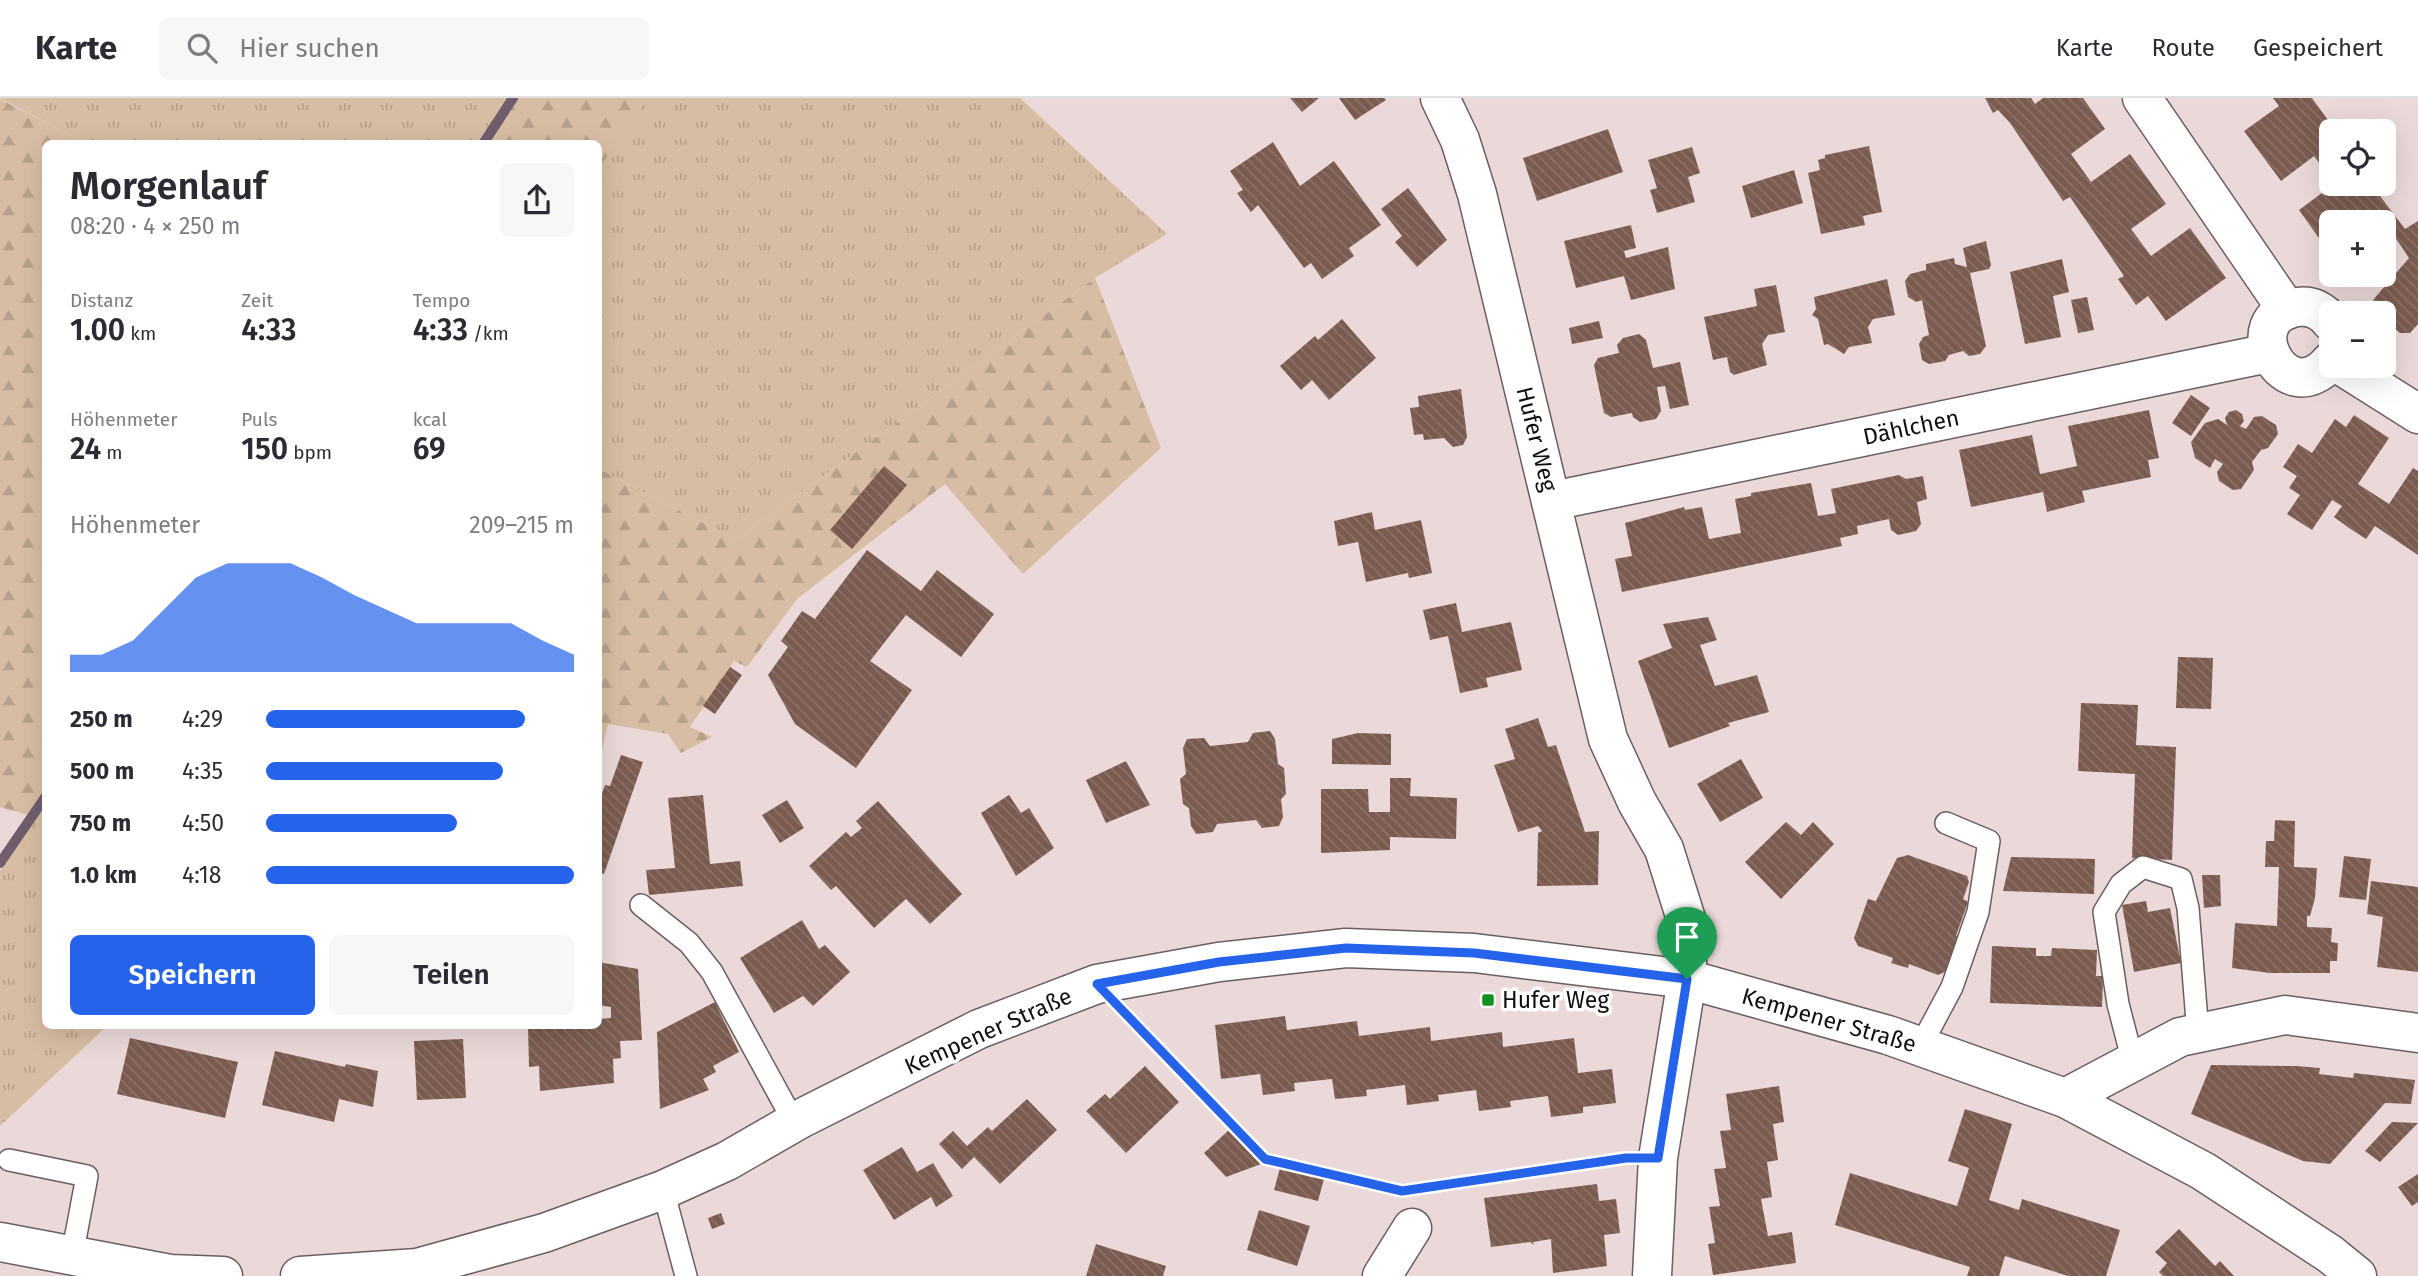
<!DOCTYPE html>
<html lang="de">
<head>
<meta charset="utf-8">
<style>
  body { margin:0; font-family:"Fira Sans",sans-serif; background:#f7f7f7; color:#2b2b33; height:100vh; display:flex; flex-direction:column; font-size:26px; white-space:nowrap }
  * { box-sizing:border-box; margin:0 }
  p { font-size:23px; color:#7c7c81 }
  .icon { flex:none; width:38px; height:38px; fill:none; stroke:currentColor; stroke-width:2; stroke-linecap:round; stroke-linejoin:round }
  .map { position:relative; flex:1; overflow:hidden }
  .sheet { position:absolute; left:42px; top:42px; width:560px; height:889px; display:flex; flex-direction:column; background:#fff; border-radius:10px; box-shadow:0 7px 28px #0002 }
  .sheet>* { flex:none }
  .controls { position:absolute; left:2319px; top:21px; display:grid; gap:14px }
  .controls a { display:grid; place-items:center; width:77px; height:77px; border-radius:10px; background:#fff; box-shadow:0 7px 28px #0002; font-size:35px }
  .pin { position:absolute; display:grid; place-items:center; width:60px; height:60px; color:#fff; margin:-72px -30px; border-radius:50% 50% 50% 0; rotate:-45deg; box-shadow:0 0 7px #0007 }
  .pin .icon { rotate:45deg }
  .round { display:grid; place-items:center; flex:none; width:74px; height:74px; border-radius:10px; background:#f7f7f7 }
  .overview { display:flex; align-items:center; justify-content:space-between; height:119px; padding:0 28px }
  h1 { font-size:38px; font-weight:600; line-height:52px }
  .figures { display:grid; grid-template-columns:repeat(3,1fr); gap:10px; height:119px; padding:7px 28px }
  .figures div { display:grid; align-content:center }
  .figures b { font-size:30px; font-weight:600 }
  .figures small { font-size:19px; font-weight:400 }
  .figures p { font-size:19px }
  .chart { height:196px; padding:14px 28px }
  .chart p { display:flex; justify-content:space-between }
  .chart svg { width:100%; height:126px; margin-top:7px; fill:#2563eb; opacity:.7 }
  .button { display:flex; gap:14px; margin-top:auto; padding:14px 28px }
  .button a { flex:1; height:80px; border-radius:10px; background:#2563eb; color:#fff; font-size:28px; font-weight:600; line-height:80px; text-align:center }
  .button a+a { background:#f7f7f7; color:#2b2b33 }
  ul { padding:0 28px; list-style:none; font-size:23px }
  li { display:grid; grid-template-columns:112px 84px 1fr; align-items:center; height:52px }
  li i { height:18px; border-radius:9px; background:#2563eb }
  header { display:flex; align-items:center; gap:42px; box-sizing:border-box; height:98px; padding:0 35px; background:#fff; border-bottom:2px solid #e1e1e2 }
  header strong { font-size:33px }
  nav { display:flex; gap:38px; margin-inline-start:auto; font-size:24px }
  .search { width:490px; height:63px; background:#f7f7f7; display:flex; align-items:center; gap:18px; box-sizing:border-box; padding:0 24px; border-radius:10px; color:#7c7c81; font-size:26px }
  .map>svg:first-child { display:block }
</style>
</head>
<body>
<header>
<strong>Karte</strong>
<div class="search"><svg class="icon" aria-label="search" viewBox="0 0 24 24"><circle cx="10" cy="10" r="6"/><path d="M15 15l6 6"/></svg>Hier suchen</div>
<nav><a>Karte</a><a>Route</a><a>Gespeichert</a></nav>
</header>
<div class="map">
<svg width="2418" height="1178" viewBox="0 0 2418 1178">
  <defs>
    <pattern id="grass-tufts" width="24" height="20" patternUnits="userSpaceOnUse" patternTransform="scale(1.75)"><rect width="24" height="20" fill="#d7bda3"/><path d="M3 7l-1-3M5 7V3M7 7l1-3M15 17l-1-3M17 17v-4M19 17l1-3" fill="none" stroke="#b8a18b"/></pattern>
    <pattern id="forest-firs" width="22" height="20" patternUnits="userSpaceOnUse" patternTransform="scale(1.75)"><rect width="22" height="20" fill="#d7bda3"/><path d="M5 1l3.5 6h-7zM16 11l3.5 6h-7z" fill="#b8a18b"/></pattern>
    <pattern id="building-back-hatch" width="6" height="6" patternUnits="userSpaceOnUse" patternTransform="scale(1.75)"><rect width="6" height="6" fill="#7b5b4f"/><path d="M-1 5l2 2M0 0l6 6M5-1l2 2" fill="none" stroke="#8a7269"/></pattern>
  </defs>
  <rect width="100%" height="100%" fill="#ebd9d9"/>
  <path fill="url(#grass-tufts)" d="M0 0H510L477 46 85 45Z
    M648 0H1020L1167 136 1095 180 736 442 599 371 598 70Z
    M45 702 46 928H107L0 1028V773Z"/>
  <path fill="url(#forest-firs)" d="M510 0H648L599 70 598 46 477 45Z
    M0 1 85 45 46 46V702L35 719 0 709Z
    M1095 180 1161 350 1023 476 945 386 797 501 747 569 734 563 690 629 712 639 681 655 668 636 608 626 599 667V371L736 442Z"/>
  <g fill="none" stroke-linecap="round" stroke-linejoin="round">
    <path stroke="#705e6e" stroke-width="10" d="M483 46 513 0
      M0 765 46 698"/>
  </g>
  <path fill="url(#building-back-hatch)" d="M1290 0H1319L1302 14Z
    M1339 0H1384L1386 2 1355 22Z
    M1985 0H2031L2035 6 2043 0H2083L2105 31 2071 56 2091 84 2130 56 2166 106 2131 131 2151 158 2190 130 2226 180 2166 223 2148 198 2136 207 2118 181 2124 178 2070 99 2063 103 2010 25 1998 12 1993 15Z
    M2273 0H2312L2336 33H2331V81L2314 58 2281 83 2244 33 2279 8Z
    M1608 31 1623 74 1537 103 1523 60Z
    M1273 44 1300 88 1334 63 1381 127 1349 150 1354 158 1322 181 1311 165 1304 170 1258 107 1251 114 1237 95 1243 92 1230 73Z
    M1869 48 1882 114 1863 118 1865 127 1821 136 1808 75 1820 72 1818 62 1825 60V57Z
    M1692 49 1700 75 1688 79 1695 104 1657 115 1650 92 1657 90 1648 62Z
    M2384 67 2394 81 2377 94 2405 131 2418 123V226L2410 235H2400L2393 229 2392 220 2373 202 2409 160 2395 139 2384 147V124H2331V157L2299 112 2334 86H2384Z
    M1794 72 1803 105 1751 120 1742 88Z
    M1408 90 1447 142 1417 169 1395 144 1402 138 1381 111Z
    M1631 127 1636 150 1624 153 1626 160 1668 149 1675 191 1631 202 1624 178 1576 190 1564 143Z
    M1986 143 1991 167 1989 171 1970 175 1986 248 1980 256 1969 258 1963 253 1949 257 1945 263 1929 266 1922 262 1919 246 1923 239 1929 237 1922 202 1916 204 1908 199 1905 183 1910 176 1926 172V166L1954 160 1955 166 1967 169 1963 150Z
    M2062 161 2069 194 2053 198 2061 239 2025 246 2010 174Z
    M1887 181 1895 217 1873 221 1868 229 1872 245 1849 249 1844 256 1828 246 1824 247 1818 221 1812 217 1816 211 1814 199Z
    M1776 187 1785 234 1768 237 1762 246 1767 267 1734 277 1730 274 1727 259 1713 262 1704 219 1757 208 1754 191Z
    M2087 199 2094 232 2078 235 2071 202Z
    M1342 221 1376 260 1329 302 1312 282 1301 292 1280 268 1315 238 1318 242Z
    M1599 223 1603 240 1572 246 1569 230Z
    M1639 236 1646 242 1653 270 1680 264 1689 307 1670 311 1665 288 1657 289 1661 313 1656 321 1640 324 1633 319 1632 315 1611 319 1604 315 1594 267 1598 260 1619 255 1617 247 1623 240Z
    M1461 291 1467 339 1463 347 1453 349 1444 340 1424 342 1423 336 1414 337 1410 310 1419 309 1418 298Z
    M2191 297 2210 310 2191 338 2172 325Z
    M2149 312 2159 360 2148 362 2151 379 2082 393 2085 404 2047 414 2043 394 1971 409 1959 352 2032 337 2040 376 2077 368 2068 328Z
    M2236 312 2242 316 2244 323 2240 328 2246 331 2254 319 2262 318 2276 327 2278 336 2268 350 2261 352 2252 364 2254 372 2241 391 2233 392 2219 383 2217 374 2223 366 2215 361 2210 370 2195 360 2191 344 2205 325 2218 321 2227 327 2225 320 2229 314Z
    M2354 317 2389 340 2358 386 2389 406 2413 370 2418 373V457L2375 428 2366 441 2349 430 2334 419 2342 408 2332 402 2312 432 2287 416 2300 397 2289 390 2297 378 2283 369 2298 346 2312 355 2335 321 2346 329Z
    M884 368 907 387 852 451 830 432Z
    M1899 377 1906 381 1923 378 1927 401 1917 404 1921 426 1916 433 1898 437 1891 432 1889 421 1857 428 1858 436 1840 440 1842 448 1622 494 1615 461 1632 458 1625 425 1684 409 1685 412 1702 409 1709 441 1741 435 1735 401 1751 398V395L1811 385 1818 418 1836 415 1831 391Z
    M1372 414 1375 432 1421 422 1432 475 1409 480 1408 475 1366 484 1358 444 1338 448 1334 423Z
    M867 452 921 493 937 472 994 516 961 559 906 517 870 563 912 592 856 670 795 626 768 577 788 549 781 543 802 513 815 521Z
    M1456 505 1462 534 1511 524 1522 572 1486 580 1488 589 1460 595 1448 538 1430 542 1423 512Z
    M1708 519 1717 542 1700 547 1715 588 1757 577 1769 614 1728 625 1730 628 1669 650 1638 563 1672 550 1663 526Z
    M2178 559 2213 560 2211 611 2176 610Z
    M730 569 742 577 715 616 703 608Z
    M2081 605 2138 607 2136 647 2176 649 2172 762 2132 760 2135 676 2078 673Z
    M1538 620 1548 649 1556 647 1585 734 1599 733 1598 787 1537 788 1538 735 1542 733 1538 728 1518 734 1494 667 1515 661 1505 631Z
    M1270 633 1275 641 1278 666 1284 670 1286 696 1281 701 1283 719 1279 728 1262 730 1256 722 1217 726 1213 734 1196 736 1191 728 1189 710 1183 706 1180 681 1186 676 1183 650 1187 641 1204 640 1210 648 1248 644 1253 635Z
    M1358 635 1391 636V667L1332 666V641Z
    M621 657 643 664 604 776 598 774V706L605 687 610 688Z
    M1741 661 1763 700 1720 724 1697 686Z
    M1126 663 1150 707 1106 725 1086 682Z
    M1390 680H1411L1410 698 1457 700 1456 741 1390 739V752L1321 755V691H1368L1369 714H1390Z
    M703 697 710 766 740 763 743 788 649 797 646 772 675 770 668 700Z
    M1009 697 1021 715 1029 710 1054 750 1016 778 981 715Z
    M787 702 804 730 780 745 762 717Z
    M878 703 962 796 930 826 906 801 874 830 836 788 831 792 809 768 846 734 851 739 862 730 856 723Z
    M2275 722 2295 723 2294 769 2317 770 2315 800 2310 818H2307V829L2332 830 2331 844 2338 845 2337 863H2330V875H2270L2232 870 2235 825 2277 828 2279 769H2265L2266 743H2274Z
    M1786 724 1801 737 1813 724 1834 746 1781 801 1745 764Z
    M1908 757 1967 778 1969 784 1963 801 1968 804 1956 838 1960 840 1949 872 1938 877 1909 866 1908 870 1891 865 1893 860 1858 848 1854 840 1868 801 1876 803 1897 760Z
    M2344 758 2371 761 2366 802 2339 799Z
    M2011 759 2095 761 2094 796 2003 793Z
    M2202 777H2220L2221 808 2204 810Z
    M2371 783 2418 789V874L2377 869 2383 819 2367 816Z
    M2146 803 2148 814 2170 810 2181 865 2134 874 2122 807Z
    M802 822 819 851 825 847 850 874 813 908 803 898 774 915 740 860Z
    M1992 848 2036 850V858H2051L2052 850 2097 852 2096 878H2103L2102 909 1990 905Z
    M598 864 638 871 642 942 620 943 621 960 613 961 614 985 540 993 539 968 529 969 528 928H598V921L611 920V909L598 907Z
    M715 904 739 954 713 968 716 974 703 981 709 992 660 1011 657 934Z
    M1285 918 1287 932 1357 923 1359 938 1430 929 1431 943 1502 934 1503 949 1574 940 1578 975 1612 971 1616 1005 1583 1009V1015L1551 1019 1548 998 1510 1003 1511 1009 1479 1013 1476 992 1438 997 1439 1003 1407 1007 1405 987 1366 992 1367 998 1335 1001 1332 981 1294 985 1295 993 1263 997 1260 976 1221 981 1215 927Z
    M130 940 238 964 225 1020 117 996Z
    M463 941 466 1000 417 1002 414 943Z
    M275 953 345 969 346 966 378 973 373 1009 339 1001 334 1024 262 1007Z
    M2211 967 2296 968 2320 970 2319 976 2353 980 2354 975 2415 982 2411 1006 2385 1005 2330 1066 2303 1063 2191 1016Z
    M1145 968 1179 1004 1126 1055 1086 1013 1105 996 1110 1001Z
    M1779 988 1784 1024 1773 1026 1778 1062 1767 1064 1772 1099 1761 1101 1768 1138 1792 1134 1796 1165 1713 1177 1708 1146 1715 1145 1709 1109 1720 1108 1714 1071 1726 1070 1720 1033 1731 1032 1726 996Z
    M1027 1001 1057 1032 1000 1086 974 1059 962 1071 939 1046 953 1033 967 1048 988 1029 992 1033Z
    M1965 1011 2012 1026 1989 1102 2019 1112 2022 1101 2120 1132 2106 1178H2068L2005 1158 1999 1178H1967L1970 1169 1835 1127 1850 1075 1957 1108 1969 1070 1948 1063Z
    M2392 1024 2418 1025 2380 1064 2365 1053Z
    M1229 1032 1261 1066 1226 1079 1204 1055Z
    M902 1049 917 1074 933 1065 953 1098 936 1109 931 1099 894 1122 863 1072Z
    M1280 1070 1324 1081 1318 1103 1274 1092Z
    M2418 1076V1104L2412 1108 2398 1089Z
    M1597 1086 1599 1103 1616 1101 1620 1135 1604 1137 1607 1168 1553 1175 1551 1141 1533 1144 1534 1147 1530 1144 1491 1149 1484 1100Z
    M1259 1112 1310 1128 1297 1168 1247 1152Z
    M721 1115 725 1126 712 1131 708 1120Z
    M2179 1131 2215 1168 2220 1163 2234 1178H2163L2159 1174 2167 1165 2155 1154Z
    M1096 1146 1166 1168 1163 1178H1086Z"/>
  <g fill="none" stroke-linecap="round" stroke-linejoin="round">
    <g stroke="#6c5e5e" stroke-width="24">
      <path id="lane" d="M641 807 689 845 712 874 794 1024
        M1920 949 1952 889 1978 814 1989 743 1946 725
        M2133 964 2118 906 2104 814 2121 786 2143 769 2181 781 2188 810 2198 936
        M9 1062 87 1078 72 1158
        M663 1092 686 1178"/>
    </g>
    <g stroke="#6c5e5e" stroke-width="41">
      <path id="street" d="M1440 0 1460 42 1477 96 1608 641 1637 704 1664 751 1687 824V881L1658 1060 1652 1178
        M2142 0 2287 212
        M2331 224C2323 213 2312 207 2298 209 2233 218 2285 318 2331 263
        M2342 268 2418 316
        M1552 403 2269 255
        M2065 1000 2180 939 2285 917 2418 935
        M1382 1178 1412 1130"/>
    </g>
    <g stroke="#6c5e5e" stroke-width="41">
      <path id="secondary" d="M0 1144 170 1176 223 1178
        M300 1178 417 1170 544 1135 663 1092 727 1063 800 1021 979 931 1097 886 1219 864 1346 850 1474 855 1687 881 1888 937 2065 1000 2203 1073 2330 1156 2357 1178"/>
    </g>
    <path stroke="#a39595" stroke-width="4.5" stroke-dasharray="5 3.5" stroke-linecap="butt" d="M1130 920 1264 1061 1400 1092
      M1415 1090 1622 1061"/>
    <use href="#lane" stroke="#fff" stroke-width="21"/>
    <use href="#street" stroke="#fff" stroke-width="38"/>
    <use href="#secondary" stroke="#fff" stroke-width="38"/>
  </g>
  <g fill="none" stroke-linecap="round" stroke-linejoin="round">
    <g stroke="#fff" stroke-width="14">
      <path id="route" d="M1346 850 1474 855 1687 881 1658 1060H1626L1402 1093 1265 1061 1097 886 1219 864Z"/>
    </g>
    <use href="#route" stroke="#2563eb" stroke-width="9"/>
  </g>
  <rect fill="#15901e" stroke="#fff" stroke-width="2.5" x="1481" y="895" width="14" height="14" rx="3.5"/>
  <g text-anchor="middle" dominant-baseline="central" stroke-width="7" stroke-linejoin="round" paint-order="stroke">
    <g font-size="23" fill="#120d0d" stroke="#fff">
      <text transform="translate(1911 329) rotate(-12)">Dählchen</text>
      <text transform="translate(1537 341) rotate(76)">Hufer Weg</text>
      <text transform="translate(1829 922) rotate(16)">Kempener Straße</text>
      <text transform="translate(988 933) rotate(-24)">Kempener Straße</text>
    </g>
    <g font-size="23" fill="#120d0d" stroke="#fff" text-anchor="start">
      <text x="1502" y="902">Hufer Weg</text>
    </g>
  </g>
</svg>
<div class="controls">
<a><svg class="icon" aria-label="locate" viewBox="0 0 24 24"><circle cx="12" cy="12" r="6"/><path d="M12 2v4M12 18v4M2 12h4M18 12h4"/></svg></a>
<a>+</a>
<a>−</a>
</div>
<div class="pin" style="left:1687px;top:881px;background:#1e9e55"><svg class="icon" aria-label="arrive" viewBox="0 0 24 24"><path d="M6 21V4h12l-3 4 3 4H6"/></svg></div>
<section class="sheet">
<div class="overview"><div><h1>Morgenlauf</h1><p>08:20 · 4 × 250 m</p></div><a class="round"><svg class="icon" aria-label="share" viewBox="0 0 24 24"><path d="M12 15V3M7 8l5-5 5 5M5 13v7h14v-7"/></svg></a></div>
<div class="figures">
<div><p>Distanz</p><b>1.00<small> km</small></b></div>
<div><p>Zeit</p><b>4:33</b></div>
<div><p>Tempo</p><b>4:33<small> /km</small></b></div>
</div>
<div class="figures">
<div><p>Höhenmeter</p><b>24<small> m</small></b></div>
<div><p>Puls</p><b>150<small> bpm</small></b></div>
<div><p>kcal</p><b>69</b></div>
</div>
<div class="chart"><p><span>Höhenmeter</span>209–215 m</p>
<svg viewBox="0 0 160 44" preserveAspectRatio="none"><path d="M0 44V38L10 38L20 33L30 22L40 11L50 6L60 6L70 6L80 11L90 17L100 22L110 27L120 27L130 27L140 27L150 33L160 38V44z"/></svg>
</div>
<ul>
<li><b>250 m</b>4:29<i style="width:84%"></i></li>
<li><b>500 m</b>4:35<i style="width:77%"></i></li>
<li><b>750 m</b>4:50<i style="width:62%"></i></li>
<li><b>1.0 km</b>4:18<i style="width:100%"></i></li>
</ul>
<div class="button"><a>Speichern</a><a>Teilen</a></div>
</section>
</div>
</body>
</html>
